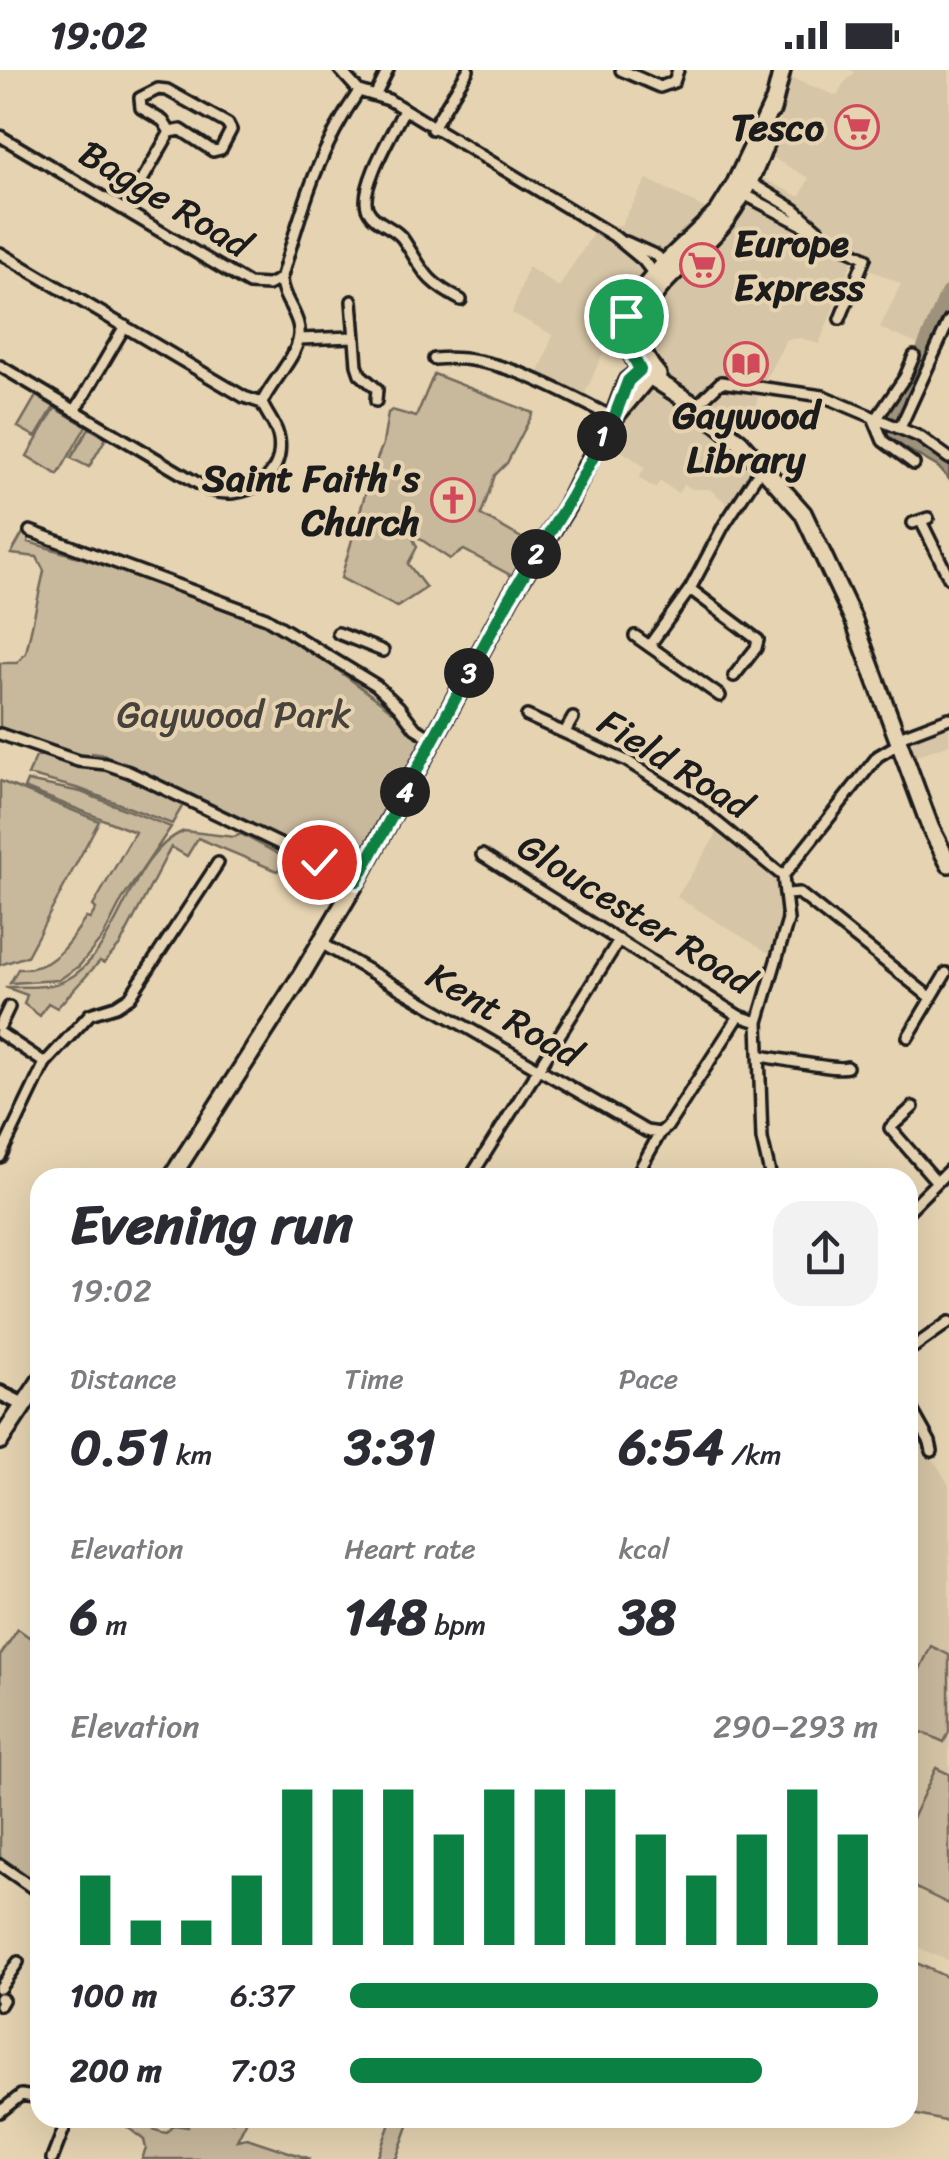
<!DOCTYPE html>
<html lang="en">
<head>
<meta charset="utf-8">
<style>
  body { margin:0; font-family:Sriracha,sans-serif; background:#f2f2f3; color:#2b2b33; height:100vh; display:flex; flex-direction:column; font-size:38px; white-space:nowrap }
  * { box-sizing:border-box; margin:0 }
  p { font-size:32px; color:#7c7c81 }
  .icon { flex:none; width:55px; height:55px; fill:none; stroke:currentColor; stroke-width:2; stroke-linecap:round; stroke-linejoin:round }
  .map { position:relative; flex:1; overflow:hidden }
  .drawer { position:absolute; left:30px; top:1098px; width:888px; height:960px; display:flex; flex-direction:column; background:#fff; border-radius:30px; box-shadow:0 10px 40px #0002 }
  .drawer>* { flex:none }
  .pin { position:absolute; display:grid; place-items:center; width:85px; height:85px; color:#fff; margin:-42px; border:5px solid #fff; border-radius:50%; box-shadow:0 2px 10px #0007 }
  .km { position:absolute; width:50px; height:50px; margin:-25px; border-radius:50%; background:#222; color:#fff; font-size:28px; line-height:50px; text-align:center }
  .round { display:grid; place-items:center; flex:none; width:105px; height:105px; border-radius:30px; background:#f2f2f3 }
  .summary { display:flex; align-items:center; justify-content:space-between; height:170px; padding:0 40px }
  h1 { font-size:55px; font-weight:700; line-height:75px }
  .figures { display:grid; grid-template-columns:repeat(3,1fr); gap:15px; height:170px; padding:10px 40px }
  .figures div { display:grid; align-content:center }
  .figures b { font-size:50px; font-weight:700 }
  .figures small { font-size:28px; font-weight:400 }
  .figures p { font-size:28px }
  .chart { height:280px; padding:20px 40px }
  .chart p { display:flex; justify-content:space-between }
  .chart svg { width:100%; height:180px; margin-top:10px; stroke:#0b8043; stroke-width:6 }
  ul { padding:0 40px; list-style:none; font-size:32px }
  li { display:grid; grid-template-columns:160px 120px 1fr; align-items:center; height:75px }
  li i { height:25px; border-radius:12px; background:#0b8043 }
  .status { display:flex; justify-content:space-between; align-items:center; height:70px; padding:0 50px; background:#fff; direction:ltr }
  .status svg { height:28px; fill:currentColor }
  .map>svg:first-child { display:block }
</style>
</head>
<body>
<div class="status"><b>19:02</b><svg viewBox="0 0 49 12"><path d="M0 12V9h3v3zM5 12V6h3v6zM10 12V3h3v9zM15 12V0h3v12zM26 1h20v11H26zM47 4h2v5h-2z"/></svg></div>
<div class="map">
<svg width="949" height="2089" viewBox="0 0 949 2089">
  <rect width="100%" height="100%" fill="#e5d3b1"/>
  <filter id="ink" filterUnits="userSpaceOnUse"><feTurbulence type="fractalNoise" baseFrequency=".01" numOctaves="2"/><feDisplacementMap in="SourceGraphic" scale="20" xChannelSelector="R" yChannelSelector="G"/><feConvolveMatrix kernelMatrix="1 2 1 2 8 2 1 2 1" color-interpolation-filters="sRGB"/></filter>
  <g filter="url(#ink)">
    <path fill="#d6c5a6" d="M851 0H949V218L924 277 880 258 901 214 852 191 819 274 800 268 786 270 759 322 755 341 725 372 762 407 738 443 710 419H692L684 414 678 423 660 411 655 418 639 408 645 397 610 373 635 330 629 295 603 283 582 330 537 308 553 265 512 243 528 197 559 217 598 156 621 155 647 109 720 146 758 106 800 127 809 108 768 85 781 48 790 8 838 26 843 14 855 3Z
      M949 655V674L915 686 911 677 914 669Z
      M720 759 753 787 776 813 785 839 782 859 772 885 677 827Z
      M908 1348 949 1415V1891L908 1873Z"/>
    <path fill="#c8b89c" stroke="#726a5c" stroke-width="2.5" d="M434 304 533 343 507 393 495 405 481 445 532 474 514 507 464 480 450 489 410 462 417 477 408 494 426 518 397 537 341 508 370 407 383 374 388 343 392 340 416 347Z
      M36 326 54 337 36 367 18 357Z
      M55 338 86 356 58 405 27 386Z
      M89 358 106 368 89 397 71 388Z
      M24 461 30 463 28 472 175 516 289 564 401 647 422 669 351 800 273 769 105 685 92 683 89 689H79L0 661V593H17L26 583 44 501 37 487 11 484Z
      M42 685 128 704 183 735 172 754 80 719 28 705 36 687Z
      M0 711 99 751 27 886 0 895Z
      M27 711 81 722 171 757 122 830 103 867 79 896 59 910 10 913 18 899C54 901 67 874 86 848L90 849 96 839 93 836 135 762 24 718Z
      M184 761 234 767 241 764 339 817 334 826 283 795 277 801 198 768 187 786 171 777 120 875 104 893 100 891 57 938 48 933 40 946 24 934 27 925 5 917C24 916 49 919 66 910 121 882 127 785 184 761Z
      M18 1559 40 1575V1814L0 1786V1586Z
      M931 1576 949 1585V1662L944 1672 908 1656V1624Z
      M936 1698 949 1704V1834L908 1814V1757Z
      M908 1889 949 1908V2052L908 2043Z
      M116 2048C138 2047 146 2060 167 2063L174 2055 188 2057 189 2048 233 2051 235 2048H248L237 2070 247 2068 310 2089H142L146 2079 144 2070Z
      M392 2048H411L396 2089H377Z"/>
    <path fill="#9e927c" stroke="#6a6356" stroke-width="2.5" d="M891 347 894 358 926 376 949 396V409L938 397 888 368 886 360Z"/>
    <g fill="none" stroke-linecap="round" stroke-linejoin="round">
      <path stroke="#9e927c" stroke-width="18" d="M895 366 890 358 891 347 919 295 949 224"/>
      <g stroke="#1c1c1c" stroke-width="16">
        <path id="street" d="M340 0 359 21 389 30 614 166 643 190 656 207
          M621 0 660 17 674 12 678 0
          M158 19 167 20 228 54 231 60 221 79 213 81 181 60 170 62 163 51 141 38 140 28Z
          M376 24 388 0
          M404 40C394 60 357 120 368 140 375 154 394 156 403 169 425 202 423 210 461 230
          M432 59 468 0
          M0 66 249 214 268 215 281 209
          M746 110 794 139 819 161
          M740 122 865 188 840 249
          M125 140 170 62
          M626 172 657 186 667 197
          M0 183 244 327 262 333
          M352 231 357 295 360 304 377 319 376 331
          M299 269 354 267
          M434 289C496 282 560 321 614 348
          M0 296 209 420C243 431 285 410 279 369 277 355 267 346 262 333 271 310 306 281 298 254 294 238 281 225 281 209 302 139 317 82 359 21
          M696 336 721 312 823 326 920 367 949 388
          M75 341 125 256
          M873 347 883 371 914 394
          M877 348 905 307 914 286
          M900 358 949 251
          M921 451 949 508
          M913 453 928 448
          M30 461 266 548 376 615 399 637 415 658 433 669
          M690 519 758 570 756 578 734 606
          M338 563 383 581
          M635 566 720 626
          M649 576 690 519 724 455 762 397
          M527 646 627 691 693 733 783 806
          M565 662 573 648
          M0 664 78 691 106 694 129 702 357 811
          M899 667 949 648
          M482 785 739 946 758 952
          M787 824 799 823 931 928
          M321 873 646 1061 660 1063
          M0 956 9 937
          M0 963 45 993
          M908 967 946 903
          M760 986C778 988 837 1001 847 997
          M913 1037 890 1058 937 1112
          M0 1087 45 993 90 944 116 936 130 927 218 793
          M470 1108 619 870
          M635 1108 660 1063 667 1057 739 946
          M771 1108 762 1069 758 952 788 850 783 806 878 686 900 673
          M908 1141 949 1100
          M908 1281 949 1252
          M908 1333 930 1372 932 1381
          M0 1795 40 1823
          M0 1918 18 1892
          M0 1928 3 1930 0 1935
          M0 2042 21 2025 40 2028
          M52 2089 68 2048"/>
      </g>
      <g stroke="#1c1c1c" stroke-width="20">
        <path id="secondary" d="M0 1323 24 1335"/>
      </g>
      <g stroke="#1c1c1c" stroke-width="22">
        <path id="primary" d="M774 31 733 118 718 142 664 194 630 234 624 268 640 300 696 336 740 372 803 443 854 551 931 759 949 794
          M772 40 782 0
          M658 305C603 241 685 201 722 155 742 130 755 102 766 72
          M615 343 627 311 645 297
          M171 1108 302 904 357 811 510 527 567 436 600 369 614 348 654 300
          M0 1371 40 1311"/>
      </g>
      <use href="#street" stroke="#e5d3b1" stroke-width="9"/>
      <use href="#secondary" stroke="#e5d3b1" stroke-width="12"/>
      <use href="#primary" stroke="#e5d3b1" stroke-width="15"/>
    </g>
  </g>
  <g fill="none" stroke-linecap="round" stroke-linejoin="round" filter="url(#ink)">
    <g stroke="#fff" stroke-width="20">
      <path id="route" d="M319 792 357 811 510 527 571 428 614 348 628 311 640 300 624 268 626 246"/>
    </g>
    <use href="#route" stroke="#0b8043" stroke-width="12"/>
  </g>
  <defs>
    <g id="supermarket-ring" transform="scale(2.25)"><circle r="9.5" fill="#e5d3b1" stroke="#d1495b" stroke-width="1.5"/><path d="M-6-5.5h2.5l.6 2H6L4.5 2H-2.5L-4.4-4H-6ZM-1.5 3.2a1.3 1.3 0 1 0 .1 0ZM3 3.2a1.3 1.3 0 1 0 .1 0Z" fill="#d1495b"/></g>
    <g id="library-ring" transform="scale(2.25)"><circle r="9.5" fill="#e5d3b1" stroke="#d1495b" stroke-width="1.5"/><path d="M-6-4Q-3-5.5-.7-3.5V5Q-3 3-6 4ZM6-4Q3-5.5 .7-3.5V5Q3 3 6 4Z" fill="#d1495b"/></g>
    <g id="church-ring" transform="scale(2.25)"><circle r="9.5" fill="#e5d3b1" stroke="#d1495b" stroke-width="1.5"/><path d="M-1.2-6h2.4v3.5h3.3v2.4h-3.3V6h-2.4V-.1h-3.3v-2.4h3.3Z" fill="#d1495b"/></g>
  </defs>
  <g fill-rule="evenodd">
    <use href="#supermarket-ring" x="857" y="57"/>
    <use href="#supermarket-ring" x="702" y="195"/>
    <use href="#library-ring" x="746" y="294"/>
    <use href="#church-ring" x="453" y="430"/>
  </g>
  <g text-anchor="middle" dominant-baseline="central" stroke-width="8" stroke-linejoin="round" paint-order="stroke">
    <g font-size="38" font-weight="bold" fill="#1c1c1c" stroke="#e5d3b1" text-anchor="end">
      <text x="824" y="57">Tesco</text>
      <text x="734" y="173" text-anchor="start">Europe<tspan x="734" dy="44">Express</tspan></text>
      <text x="746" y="345" text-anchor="middle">Gaywood<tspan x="746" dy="44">Library</tspan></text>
      <text x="420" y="408">Saint Faith's<tspan x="420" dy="44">Church</tspan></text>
    </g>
    <g font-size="38" fill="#1c1c1c" stroke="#e5d3b1">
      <text transform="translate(165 129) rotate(31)">Bagge Road</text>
      <text transform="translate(675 694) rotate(32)">Field Road</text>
      <text transform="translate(636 844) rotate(32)">Gloucester Road</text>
      <text transform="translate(504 945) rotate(30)">Kent Road</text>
    </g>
    <g font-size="38" fill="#47433c" stroke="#e5d3b1">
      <text x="234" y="644">Gaywood Park</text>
    </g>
  </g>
</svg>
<div class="pin" style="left:626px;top:246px;background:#1e9e55"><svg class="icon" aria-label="arrive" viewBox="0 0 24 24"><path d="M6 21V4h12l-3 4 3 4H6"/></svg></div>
<div class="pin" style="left:319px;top:792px;background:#d93025"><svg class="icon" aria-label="check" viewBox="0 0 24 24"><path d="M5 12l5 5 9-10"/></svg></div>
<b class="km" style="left:602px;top:366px">1</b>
<b class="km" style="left:536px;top:484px">2</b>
<b class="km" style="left:469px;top:603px">3</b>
<b class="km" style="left:405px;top:722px">4</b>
<section class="drawer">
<div class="summary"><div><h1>Evening run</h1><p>19:02</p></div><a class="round"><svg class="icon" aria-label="share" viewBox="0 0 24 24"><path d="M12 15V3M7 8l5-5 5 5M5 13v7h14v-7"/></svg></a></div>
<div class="figures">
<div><p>Distance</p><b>0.51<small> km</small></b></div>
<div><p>Time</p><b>3:31</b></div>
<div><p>Pace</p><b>6:54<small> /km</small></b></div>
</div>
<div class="figures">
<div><p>Elevation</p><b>6<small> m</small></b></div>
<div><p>Heart rate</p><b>148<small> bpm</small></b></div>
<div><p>kcal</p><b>38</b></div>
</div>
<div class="chart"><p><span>Elevation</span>290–293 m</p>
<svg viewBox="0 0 160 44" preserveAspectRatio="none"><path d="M5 44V27M15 44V38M25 44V38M35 44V27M45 44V6M55 44V6M65 44V6M75 44V17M85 44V6M95 44V6M105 44V6M115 44V17M125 44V27M135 44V17M145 44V6M155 44V17"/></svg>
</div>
<ul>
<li><b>100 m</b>6:37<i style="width:100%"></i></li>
<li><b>200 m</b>7:03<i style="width:78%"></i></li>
</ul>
</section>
</div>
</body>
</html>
